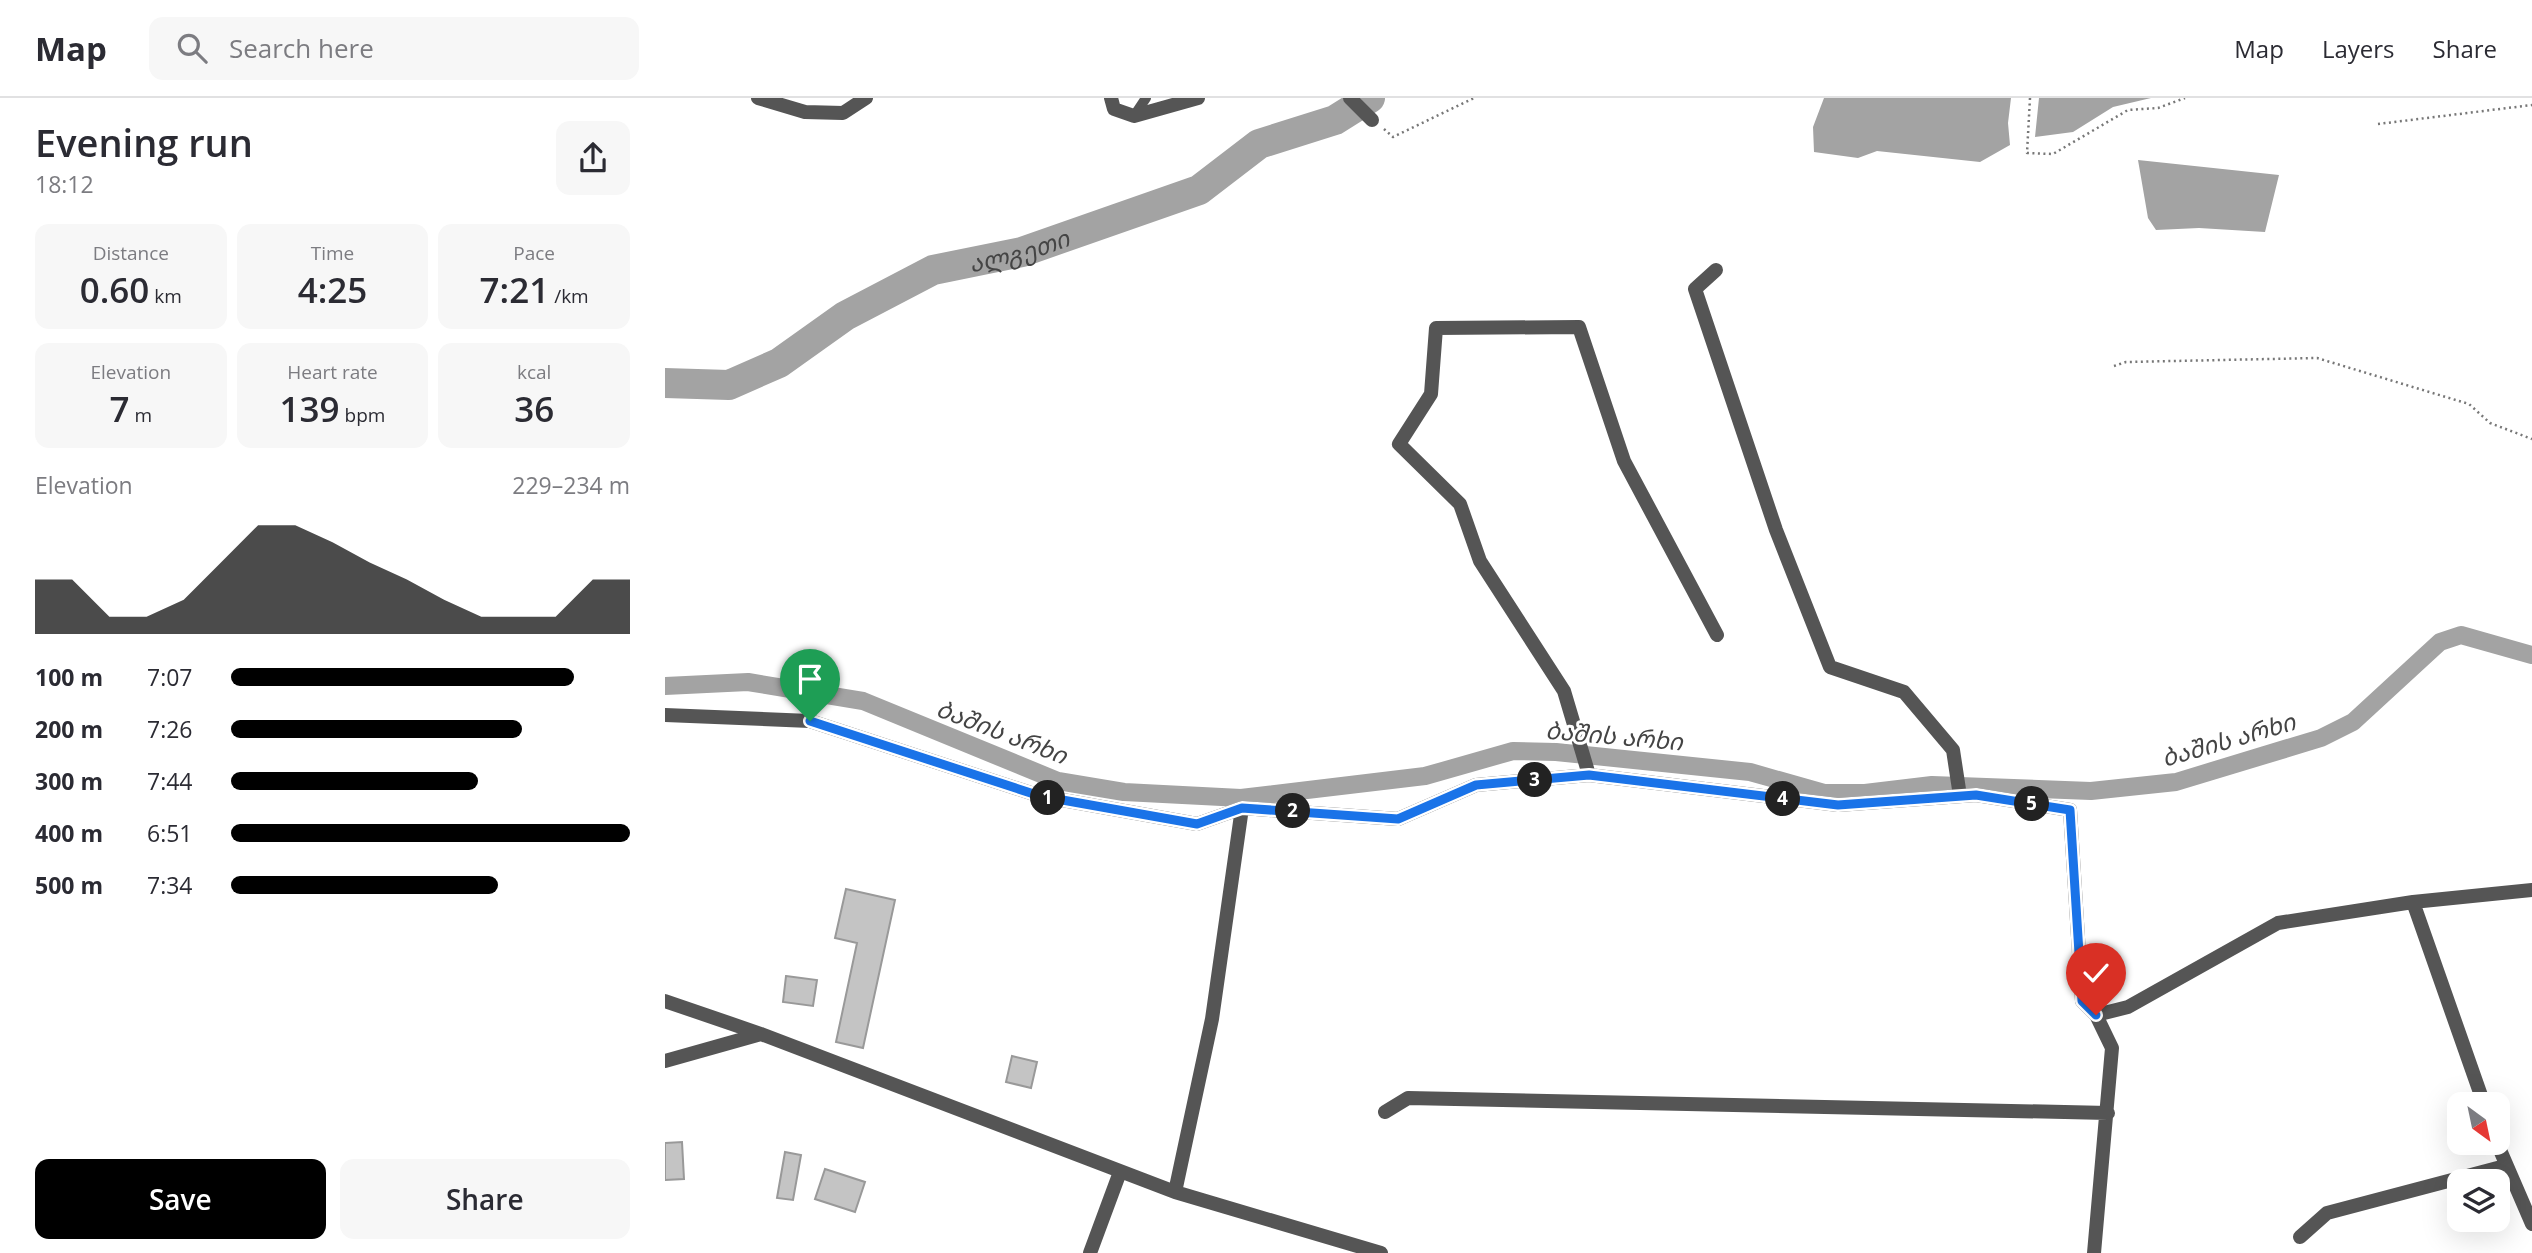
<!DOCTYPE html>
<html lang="en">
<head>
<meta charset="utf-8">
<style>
  body { margin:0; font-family:"Open Sans","Noto Sans Georgian",sans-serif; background:#f7f7f7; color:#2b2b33; height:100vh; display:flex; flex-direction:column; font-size:26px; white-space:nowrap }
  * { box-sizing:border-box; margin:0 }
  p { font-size:23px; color:#7c7c81 }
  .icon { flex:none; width:38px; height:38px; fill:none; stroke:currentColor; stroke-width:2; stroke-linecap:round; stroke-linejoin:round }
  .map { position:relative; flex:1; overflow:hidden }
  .panel { display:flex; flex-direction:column; background:#fff; width:665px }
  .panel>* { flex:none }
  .needle { width:46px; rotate:147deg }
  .controls { position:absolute; left:1782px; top:994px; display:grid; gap:14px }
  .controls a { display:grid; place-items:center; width:63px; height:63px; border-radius:14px; background:#fff; box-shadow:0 7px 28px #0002; font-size:35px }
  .pin { position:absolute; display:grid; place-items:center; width:60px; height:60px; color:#fff; margin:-72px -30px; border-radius:50% 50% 50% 0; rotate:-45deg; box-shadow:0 0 7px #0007 }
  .pin .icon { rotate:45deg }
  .km { position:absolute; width:35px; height:35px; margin:-18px; border-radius:50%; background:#222; color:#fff; font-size:19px; line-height:35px; text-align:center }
  .round { display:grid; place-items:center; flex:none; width:74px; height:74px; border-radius:14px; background:#f7f7f7 }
  .headline { display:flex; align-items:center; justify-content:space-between; height:119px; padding:0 35px }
  h1 { font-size:38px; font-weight:600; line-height:52px }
  .figures { display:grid; grid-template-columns:repeat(3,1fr); gap:10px; height:119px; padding:7px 35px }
  .figures div { display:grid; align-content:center; border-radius:14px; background:#f7f7f7; text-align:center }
  .figures b { font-size:35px; font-weight:600 }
  .figures small { font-size:19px; font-weight:400 }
  .figures p { font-size:19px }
  .chart { height:196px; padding:14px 35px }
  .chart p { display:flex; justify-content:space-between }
  .chart svg { width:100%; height:126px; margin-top:7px; fill:#000; opacity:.7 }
  .primary-button { display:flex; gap:14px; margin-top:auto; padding:14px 35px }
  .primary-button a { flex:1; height:80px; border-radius:14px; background:#000; color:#fff; font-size:28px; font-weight:600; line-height:80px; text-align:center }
  .primary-button a+a { background:#f7f7f7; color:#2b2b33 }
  ul { padding:0 35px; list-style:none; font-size:23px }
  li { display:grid; grid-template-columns:112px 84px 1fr; align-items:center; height:52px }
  li i { height:18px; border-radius:9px; background:#000 }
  header { display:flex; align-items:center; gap:42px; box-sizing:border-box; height:98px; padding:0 35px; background:#fff; border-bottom:2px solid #e1e1e2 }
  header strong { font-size:33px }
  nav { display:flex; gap:38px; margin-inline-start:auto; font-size:24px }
  .search { width:490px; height:63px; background:#f7f7f7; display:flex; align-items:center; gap:18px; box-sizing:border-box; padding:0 24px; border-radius:14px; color:#7c7c81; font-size:26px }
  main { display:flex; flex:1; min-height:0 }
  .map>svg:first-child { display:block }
</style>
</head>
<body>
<header>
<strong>Map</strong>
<div class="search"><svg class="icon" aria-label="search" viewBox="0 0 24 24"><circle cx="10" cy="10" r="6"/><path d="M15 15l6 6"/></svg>Search here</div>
<nav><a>Map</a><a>Layers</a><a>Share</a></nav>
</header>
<main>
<section class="panel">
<div class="headline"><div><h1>Evening run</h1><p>18:12</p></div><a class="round"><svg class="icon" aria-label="share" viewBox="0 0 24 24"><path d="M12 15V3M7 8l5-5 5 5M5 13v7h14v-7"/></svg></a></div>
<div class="figures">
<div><p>Distance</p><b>0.60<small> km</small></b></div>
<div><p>Time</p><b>4:25</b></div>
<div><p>Pace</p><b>7:21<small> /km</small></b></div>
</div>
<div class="figures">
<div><p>Elevation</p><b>7<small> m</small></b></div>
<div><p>Heart rate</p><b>139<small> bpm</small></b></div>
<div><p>kcal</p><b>36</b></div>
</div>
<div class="chart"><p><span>Elevation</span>229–234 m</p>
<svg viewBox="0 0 160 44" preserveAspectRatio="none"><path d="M0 44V25L10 25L20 38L30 38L40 32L50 19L60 6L70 6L80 12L90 19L100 25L110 32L120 38L130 38L140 38L150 25L160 25V44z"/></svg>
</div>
<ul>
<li><b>100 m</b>7:07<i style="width:86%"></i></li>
<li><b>200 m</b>7:26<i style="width:73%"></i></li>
<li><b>300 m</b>7:44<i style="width:62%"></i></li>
<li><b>400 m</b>6:51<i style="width:100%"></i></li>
<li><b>500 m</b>7:34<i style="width:67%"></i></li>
</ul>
<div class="primary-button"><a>Save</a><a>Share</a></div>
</section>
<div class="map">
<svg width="1867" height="1155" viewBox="0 0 1867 1155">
  <rect width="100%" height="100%" fill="#fff"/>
  <path fill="#a3a3a3" d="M1159 0H1346L1343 25 1345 47 1315 64 1212 53 1193 60 1149 54 1148 29Z
    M1374 0H1486L1448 9 1408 34 1370 39Z
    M1473 62 1614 77 1600 134 1534 130 1491 132 1483 120Z"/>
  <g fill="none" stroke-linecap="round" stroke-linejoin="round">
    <path stroke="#a3a3a3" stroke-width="18" d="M0 588 83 584 198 603 393 683 459 694 576 700 760 678 848 653 891 654 1085 674 1159 695H1200L1267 687 1426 693 1511 684 1656 640 1688 624 1775 544 1796 537 1867 557"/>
    <path stroke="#a3a3a3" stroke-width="30" id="s1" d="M0 285 64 287 114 265 180 218 268 172 357 154 534 92 594 46 670 22 705 0"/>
  </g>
  <path fill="#c4c4c4" stroke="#999" stroke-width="2" d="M181 791 230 802 198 950 171 944 192 845 170 840Z
    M121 878 152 882 148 908 118 904Z
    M347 958 372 964 366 990 341 984Z
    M17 1044 19 1081 0 1082V1045Z
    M120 1054 136 1057 128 1102 112 1100Z
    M160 1071 200 1084 190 1114 150 1101Z"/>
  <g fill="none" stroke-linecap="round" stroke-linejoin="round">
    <path stroke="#777" stroke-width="2.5" stroke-dasharray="2 3.5" stroke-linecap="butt" d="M1365 0 1362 55 1388 56 1463 12 1493 10 1520 0
      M1713 26 1867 7
      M719 31 728 39 809 0
      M1449 268 1461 264 1652 260 1804 306 1825 325 1867 341"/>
    <path stroke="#555" stroke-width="10" d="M469 18 481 0"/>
    <path stroke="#555" stroke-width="14" d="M93 0 140 14 178 15 201 0
      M446 0 449 11 469 18 533 0
      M685 0 707 22
      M1051 172 1030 191 1111 432 1165 569 1239 594 1288 652 1295 698
      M0 617 145 623 375 698 532 726 577 710 733 721 811 687 924 677 1173 707 1311 697 1405 712 1417 903 1431 917 1447 950 1429 1155
      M924 677 899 593 815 463 795 406 734 346 766 296 771 230 914 229 959 363 1052 537
      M1748 804 1819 1006
      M0 903 96 936 510 1094 716 1155
      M1431 917 1463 909 1613 825 1748 804 1867 792
      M0 963 96 936
      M720 1014 743 1000 1443 1015
      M1832 1045 1867 1126
      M510 1094 547 921 577 710
      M1635 1139 1662 1115 1840 1068
      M425 1155 455 1074"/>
  </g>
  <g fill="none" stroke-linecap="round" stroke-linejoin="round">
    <g stroke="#fff" stroke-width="14">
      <path id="route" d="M145 623 375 698 532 726 577 710 733 721 811 687 924 677 1173 707 1311 697 1405 712 1417 903 1431 917"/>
    </g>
    <use href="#route" stroke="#1a73e8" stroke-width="9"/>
  </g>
  <g text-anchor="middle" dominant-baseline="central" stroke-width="6" stroke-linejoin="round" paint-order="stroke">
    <g font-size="24" font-style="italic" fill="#444" stroke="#fff">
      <text stroke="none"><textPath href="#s1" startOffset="387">ალგეთი</textPath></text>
      <text transform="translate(337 633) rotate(21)">ბაშის არხი</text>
      <text transform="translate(949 637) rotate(5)">ბაშის არხი</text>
      <text transform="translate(1563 641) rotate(-16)">ბაშის არხი</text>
    </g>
  </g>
</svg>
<div class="controls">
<a><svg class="needle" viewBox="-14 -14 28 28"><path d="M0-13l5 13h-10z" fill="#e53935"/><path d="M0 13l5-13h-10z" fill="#7c7c81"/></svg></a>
<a><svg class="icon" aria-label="layers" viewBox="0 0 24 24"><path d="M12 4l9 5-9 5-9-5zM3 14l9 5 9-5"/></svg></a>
</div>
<div class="pin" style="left:145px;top:623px;background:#1e9e55"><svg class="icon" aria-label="arrive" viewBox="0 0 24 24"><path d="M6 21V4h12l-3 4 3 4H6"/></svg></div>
<div class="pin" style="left:1431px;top:917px;background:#d93025"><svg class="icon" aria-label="check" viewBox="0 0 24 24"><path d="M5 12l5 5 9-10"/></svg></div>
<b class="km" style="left:383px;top:700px">1</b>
<b class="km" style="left:628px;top:713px">2</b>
<b class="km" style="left:870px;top:682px">3</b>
<b class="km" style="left:1118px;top:701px">4</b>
<b class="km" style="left:1367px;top:706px">5</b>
</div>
</main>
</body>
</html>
